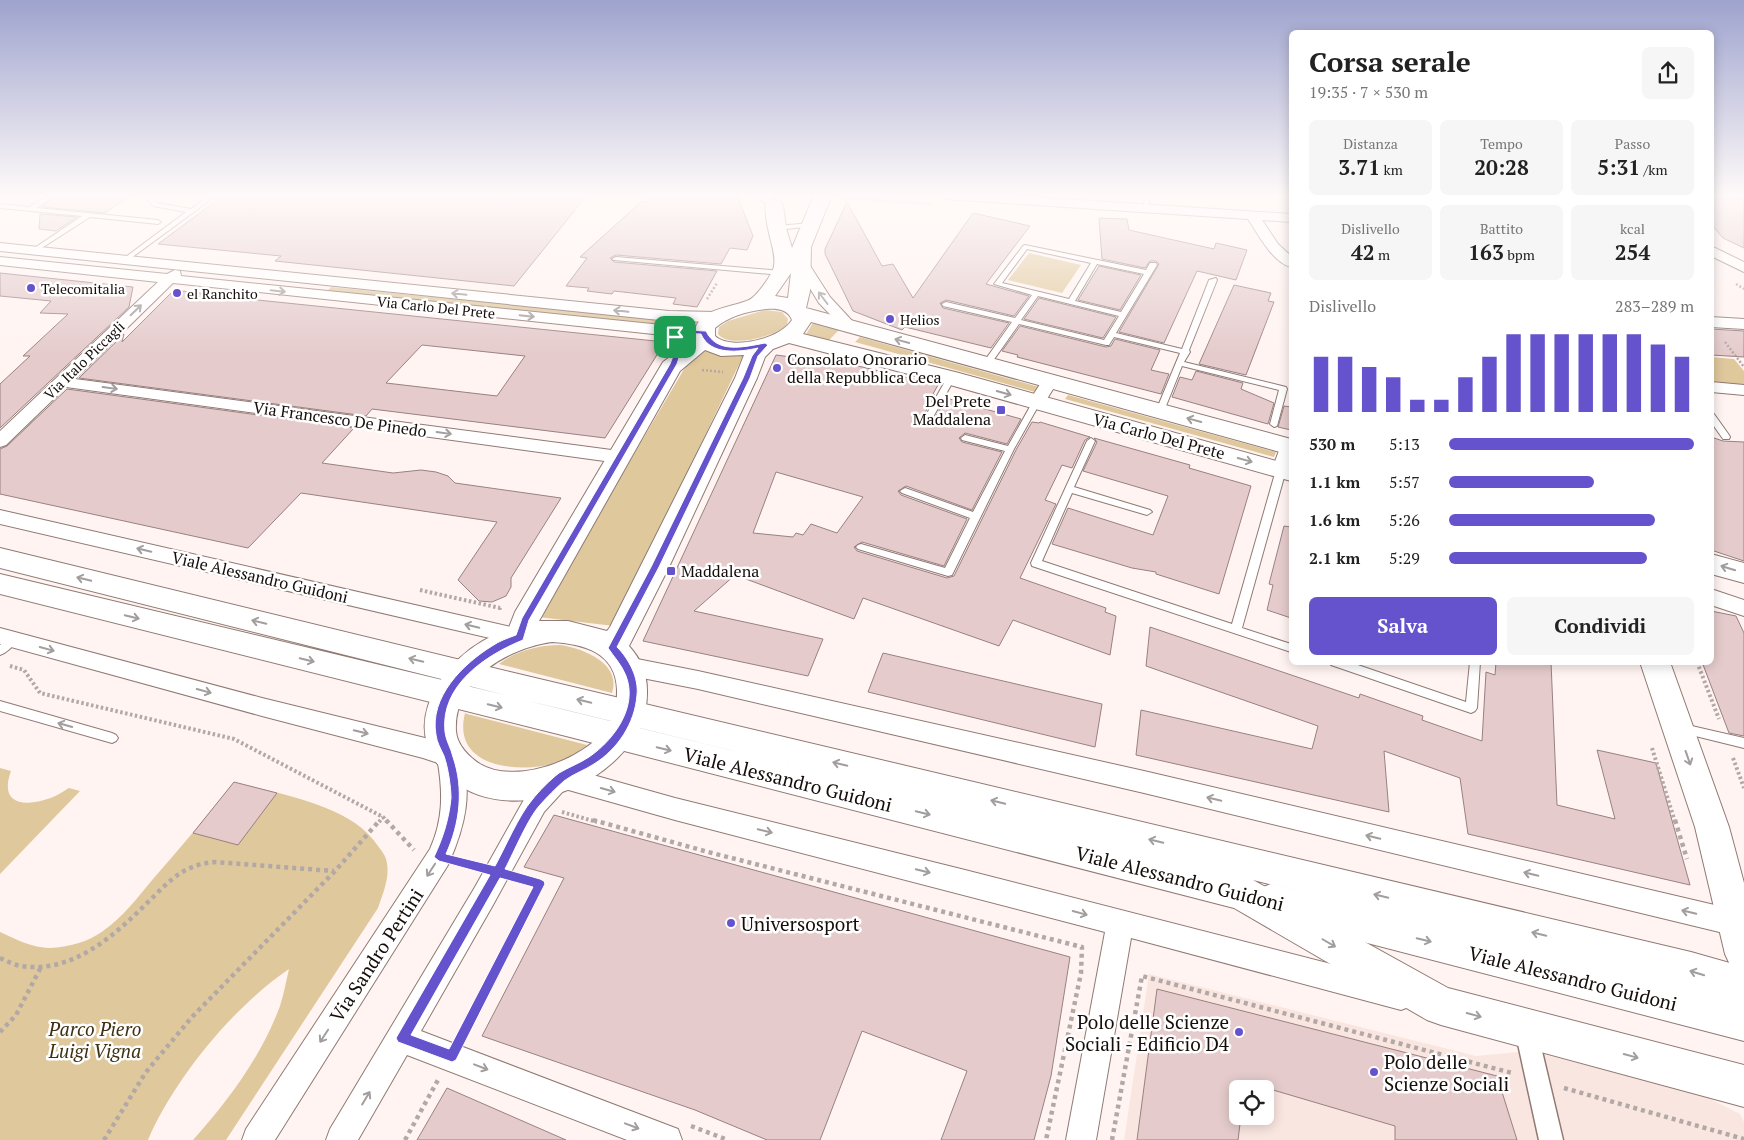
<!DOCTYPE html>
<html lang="it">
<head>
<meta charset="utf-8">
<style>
  body { margin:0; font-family:"PT Serif",serif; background:#f6f6f6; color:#222; height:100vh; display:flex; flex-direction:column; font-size:19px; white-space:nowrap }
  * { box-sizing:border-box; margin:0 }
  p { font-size:16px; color:#767676 }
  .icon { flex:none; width:28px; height:28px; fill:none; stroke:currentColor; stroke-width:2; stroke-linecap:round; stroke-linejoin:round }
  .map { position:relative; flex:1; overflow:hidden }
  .sheet { position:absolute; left:1289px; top:30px; width:425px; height:635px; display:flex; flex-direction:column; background:#fff; border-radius:8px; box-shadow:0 2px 12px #0003 }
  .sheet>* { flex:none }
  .controls { position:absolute; left:1229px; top:1080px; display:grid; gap:10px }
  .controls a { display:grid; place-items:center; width:45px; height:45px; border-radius:8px; background:#fff; box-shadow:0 2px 12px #0003; font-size:25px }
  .pin { position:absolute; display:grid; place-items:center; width:42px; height:42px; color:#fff; margin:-21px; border-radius:10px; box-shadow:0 2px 8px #0006 }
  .round { display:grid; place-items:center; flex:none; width:52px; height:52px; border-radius:8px; background:#f6f6f6 }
  .summary { display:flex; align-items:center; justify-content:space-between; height:85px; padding:0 20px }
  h1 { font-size:28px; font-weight:800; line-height:38px }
  .figures { display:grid; grid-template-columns:repeat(3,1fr); gap:8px; height:85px; padding:5px 20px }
  .figures div { display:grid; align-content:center; border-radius:8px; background:#f6f6f6; text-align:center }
  .figures b { font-size:21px; font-weight:800 }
  .figures small { font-size:14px; font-weight:400 }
  .figures p { font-size:14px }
  .chart { height:140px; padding:10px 20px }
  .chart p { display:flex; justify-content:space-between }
  .chart svg { width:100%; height:90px; margin-top:5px; stroke:#6453cc; stroke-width:6 }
  .action { display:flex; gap:10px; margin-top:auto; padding:10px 20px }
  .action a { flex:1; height:58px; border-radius:8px; background:#6453cc; color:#fff; font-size:20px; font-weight:800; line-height:58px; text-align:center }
  .action a+a { background:#f6f6f6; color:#222 }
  ul { padding:0 20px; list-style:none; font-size:16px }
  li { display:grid; grid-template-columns:80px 60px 1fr; align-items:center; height:38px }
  li i { height:12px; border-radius:6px; background:#6453cc }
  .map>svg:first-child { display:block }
</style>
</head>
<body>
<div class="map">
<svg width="1744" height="1140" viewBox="0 0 1744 1140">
  <rect width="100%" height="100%" fill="#fff4f1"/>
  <path fill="#fae6e0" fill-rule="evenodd" d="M1149 974 1476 1056 1530 1051 1698 1093 1740 1114 1744 1122V1140H1124ZM1238 1089H1265V1116H1238Z"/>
  <path fill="#e0c89d" d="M1029 253 1081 265 1062 293 1008 280Z
    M331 287 659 319 656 325 326 292Z
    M765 310 782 312 788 319 787 325C776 336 729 349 718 334L719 327 728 321Z
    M814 321 840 329 827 342 805 336Z
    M860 337 885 344 1039 387 1035 392 855 342Z
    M701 349 713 353 743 356 614 626 538 617 690 359Z
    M1711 357 1734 359 1744 371V388L1711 385Z
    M1068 395 1276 452 1274 457 1065 399Z
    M560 645C582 648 622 663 612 693L499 664C515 651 539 645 560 645Z
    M465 713 467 714 587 745C577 753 568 759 556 763 520 774 451 768 465 713Z
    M0 768 11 771C0 801 19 807 44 800 53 798 61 793 69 788L80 791 0 874Z
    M234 782C279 794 352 805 378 846 381 850 385 855 386 859 391 876 383 893 378 908L226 1140H193C228 1101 261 1057 280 1006 284 994 286 981 289 969 234 1006 174 1079 148 1140H0V932C16 939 32 948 50 948 69 947 88 942 103 931 123 917 138 897 153 879 181 847 208 815 234 782Z"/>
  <path fill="#e5cbcc" stroke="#998081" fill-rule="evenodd" d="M58 195H131L105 213 42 207Z
    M224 195H540L584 199 514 286 275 261 281 256 158 244Z
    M648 195H737L753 236 747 250 730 248 721 264 616 255 610 258 614 262 717 271 697 307 673 304 676 298 614 291 612 294 587 291 589 288 566 286 587 258 580 257 642 201 647 202Z
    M1711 195 1744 197V248L1723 238 1711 224Z
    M847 202 882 266 893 264 913 298 973 213 1030 226 986 284 1029 296 1014 316 946 300 940 303 943 308 1009 323 991 348 905 327 902 330 853 311 825 254V249Z
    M40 214 77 217 56 231 39 229Z
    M1099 218 1127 219 1129 230 1214 249 1216 243 1247 250 1236 280 1197 271 1164 343 1119 332 1159 264 1156 261H1150L1145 268 1102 259Z
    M1099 266 1141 275 1120 310 1078 300Z
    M0 273 133 287 129 307 0 428V384L30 356H23L68 314 40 313 51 301 0 296Z
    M1234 285 1271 293 1268 301 1274 302 1246 375 1199 364Z
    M174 290 238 298 665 342 605 438 372 409 366 416 79 378 124 334 122 342ZM422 345 525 356 497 396 386 383Z
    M1039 298 1116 317 1103 338 1024 319Z
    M1020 326 1106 347 1111 346 1115 339 1160 350 1151 370 1169 374 1161 394 1017 357 1018 355 1002 351Z
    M1711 329 1744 331V357L1711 355Z
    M776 355 858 366 938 385 933 394 935 395 923 416 926 421 934 420 946 398 1021 419 1007 444 965 433 959 438 962 442 1002 452 972 510 906 486 898 491 901 495 967 519 944 566 862 542 854 547 857 551 947 578 954 576 1016 450 1032 422 1039 423 1040 422 1090 437 1085 440 1072 468 1062 465 1045 500 1056 504 1020 578 1106 608 1105 612 1116 616 1110 655 1013 620 999 646 863 598 854 619 735 575 694 611 823 639 808 676 643 641ZM776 472 863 497 837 533 811 524 803 535 796 533 793 537 753 533Z
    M1196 371 1243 383 1241 389 1274 403 1268 424 1172 397 1180 377 1192 380Z
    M67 389 354 428 322 463 393 473 421 470 436 472 448 476 455 483 561 498 511 578V587L506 596 492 602 479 601 458 580 497 522 301 493 248 548 0 494V449L7 446Z
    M1284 406 1291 407V430L1278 427Z
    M1711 437 1723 441 1744 442V561L1711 550Z
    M1094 438 1190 465 1189 468 1251 486 1219 594 1156 574V572L1132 568 1052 544 1068 508 1153 535 1168 496 1083 471 1097 442Z
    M1284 526 1291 527V618L1267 610 1273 585 1269 584Z
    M1711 611 1736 616 1744 633V736L1729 733 1702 662H1711Z
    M1150 627 1359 698 1360 694 1423 716 1422 720 1482 741 1486 672 1495 675 1496 662H1551L1557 805 1615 819 1597 750 1656 763 1690 885 1468 834 1460 778 1384 751 1389 812 1136 755 1141 710 1312 749 1318 726 1146 666Z
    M883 653 1102 704 1095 747 868 692Z
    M234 782 277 793 238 845 193 833Z
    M554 815 1070 957 1051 1076 1034 1140H941L967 1071 862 1031 820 1140H767L695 1110 482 1036 564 878 524 867Z
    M1157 989 1497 1076 1517 1140H1395V1126L1246 1082 1245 1089H1238V1116H1241L1238 1140H1137Z
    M447 1088 566 1140H417Z"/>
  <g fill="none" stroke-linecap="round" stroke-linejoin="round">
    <g stroke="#907a73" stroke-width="2">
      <path id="service" d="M49 195H56L37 208 158 220 161 222 158 224 90 217 37 251H33V249L82 216 0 208V204L29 207Z
        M149 195H155L153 198 157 203 191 209 210 195H217L127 261H123V259L186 212 153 206 147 198Z
        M1143 195H1149V209L1144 208Z
        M811 223 813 224V226L777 230 774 228 777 226Z
        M1025 245 1146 270 1150 263H1156L1157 265 1116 333 1182 349 1209 280 1216 278 1217 280 1189 350 1190 352 1184 362 1286 387 1287 389 1277 426 1274 427 1270 424 1279 390 1182 366 1164 411 1163 413H1157L1156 411 1180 353 1114 337 1109 345H1106L1019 324 990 365H984L983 363 1012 322 943 306 942 304 946 302 1015 318 1032 295 994 284 1023 246ZM1027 249 1091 263 1069 299 1002 283ZM1097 264 1144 274 1121 312 1075 301ZM1038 296 1119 316 1104 340 1021 320Z
        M616 257 782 271 786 273 782 275 614 260 612 259Z
        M948 376H951L955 378 932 419H926L925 417Z
        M1036 400 1040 403 1014 449 952 575 948 576 858 549 856 547 858 545 861 544 945 568 970 518 902 493 900 491 905 488 908 489 973 512 1005 451 962 440 961 438 965 435 1008 446 1032 403Z
        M1711 413 1714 414 1729 435 1730 437 1729 439H1723L1711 422Z
        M1091 438 1095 441 1074 487 1150 510 1152 512 1147 515 1072 493 1042 561 1232 624 1276 470 1278 468H1284L1286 470 1242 628 1291 644V652L1032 566 1031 563 1087 441Z
        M12 636 16 637 17 640C14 646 6 653 0 655V645Z
        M1330 662H1349L1466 702 1470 662H1480L1477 708 1475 711 1471 713 1331 665Z
        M0 701 112 733 116 735 118 738 116 741 112 743 0 711Z
        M1683 724 1744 738V748L1679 732 1677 729 1679 726Z"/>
    </g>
    <g stroke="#907a73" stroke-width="3">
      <path id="pedestrian" d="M1526 1019 1534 1022 1537 1030 1563 1140H1539L1515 1030 1518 1022Z"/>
    </g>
    <g stroke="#907a73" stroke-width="2">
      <path id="minor" d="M757 195H771L774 199 768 203 763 202Z
        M939 195H1002L1291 214V222L1262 220 1278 244 1291 256V267C1273 263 1258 234 1248 219L945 199Z
        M0 243 669 311 716 312 721 314 724 317 721 320 716 322 669 321 0 251Z
        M1711 246 1744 262V272L1711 256Z
        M0 257 167 274 175 270 180 271 181 276 691 328 708 329 711 332 708 335 691 338 173 283 75 379 619 451 625 453 628 457 625 461 619 463 66 387 6 445 0 447V431L158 282 0 265Z
        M802 260 807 261 830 297 855 324 858 327 855 330H845L819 303 795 264 797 261Z
        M1711 317 1744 319V329L1711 327Z
        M1050 376 1056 378 1058 381 1042 407 1036 408 1030 407 1028 403 1042 381 1044 378Z
        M1711 382 1744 385V395L1711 392Z
        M1288 440 1291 441V466L1287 474 1281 476 1275 474 1272 470 1282 442Z
        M0 510 520 629 528 631 531 637 528 643 520 645 0 524Z
        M1711 589 1744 600V616L1711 605Z
        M0 628 262 698 425 738 457 750C476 788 464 829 448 865L275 1140H242L246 1129 430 849C443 820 443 794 438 763L423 758 262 716 0 644Z
        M627 657 698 671 1144 771 1736 910 1744 913V933L1736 936 1144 793 698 689 627 675 619 672 616 666 619 660Z
        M561 766 675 798 965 870 1401 982 1411 986 1415 996 1411 1006 1401 1010 1131 938 1096 1140H1066L1105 932 675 820 565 789 544 812 493 905 421 1031 678 1129 682 1140H627L407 1055 358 1140H326L330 1129 475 887 526 796 553 770Z"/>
    </g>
    <g stroke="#907a73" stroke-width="2">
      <path id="secondary" d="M814 195H832L811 247 810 291 806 308 1291 439V455L811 322 803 334 959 373 1291 465V481L943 383 789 343 773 349 765 357 757 378 669 567 629 646C640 658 647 674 647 690 650 782 495 842 439 766 425 748 421 728 428 706 440 670 472 641 508 630L515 612 663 362 694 339C693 308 728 309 749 300 756 297 773 274 774 266 776 253 770 241 768 228 766 221 766 213 765 205L768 201 774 200 780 201 783 205 786 228 792 248ZM791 273 788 298 775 296ZM766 309C777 308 788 309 792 320 780 339 732 351 715 336V328C729 316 749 311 766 309ZM705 350 721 356 744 355 735 378 610 627 607 631 568 621H539L680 371ZM552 642C583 644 616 652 617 690 617 698 617 708 614 716 597 756 518 787 480 764 469 757 457 745 456 731 453 680 508 648 552 642Z
        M1711 554 1744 563V583L1711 574Z
        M1640 662H1670L1729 827 1744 883V973L1731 967 1725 954 1695 827Z
        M1271 884 1744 1001V1041L1271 918 1258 913 1253 901 1258 889Z"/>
    </g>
    <g stroke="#907a73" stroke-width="2">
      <path id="primary" d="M0 548 510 672 1691 952 1744 967V1005L1691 990 1253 880 1448 988 1744 1065V1107L1441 1025 1427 1020 1234 908 566 736 0 594V574L505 695 0 568ZM524 700 821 772 566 710Z"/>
    </g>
    <path stroke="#b2a8a5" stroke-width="2.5" stroke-dasharray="2 2" stroke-linecap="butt" d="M850 196 873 198 874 195
      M845 201 846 198 932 204
      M1736 284 1744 289
      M707 299 717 283
      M1725 342 1744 367
      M702 370 723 372"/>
    <path stroke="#b2a8a5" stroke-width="4" stroke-dasharray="2.5 2.5" stroke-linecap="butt" d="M420 590 500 608 501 606
      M1697 662 1719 719
      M10 666 24 670 40 693 234 739 383 817 387 822
      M1652 748 1675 822
      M1733 758 1744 788
      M562 812 597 822
      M379 822 383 817"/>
    <path stroke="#b2a8a5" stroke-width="4.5" stroke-dasharray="4 4" stroke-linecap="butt" d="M386 820 414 850
      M593 820 708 852 1082 947 1081 973 1046 1140
      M1675 820 1687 859
      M0 958C7 961 14 965 21 966 71 974 113 937 146 904 169 882 181 865 215 862L334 871
      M0 1032 16 1015 41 967
      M464 1033 540 884 521 879
      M1564 1088 1744 1139
      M691 1126 728 1140
      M104 1140 146 1072 192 1017 335 871 380 820
      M405 1140 438 1080
      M1112 1140 1142 976 1512 1073"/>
    <use href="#service" fill="#fff" fill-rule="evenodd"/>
    <use href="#pedestrian" fill="#fff" fill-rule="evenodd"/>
    <use href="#minor" fill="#fff" fill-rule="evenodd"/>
    <use href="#secondary" fill="#fff" fill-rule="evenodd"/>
    <use href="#primary" fill="#fff" fill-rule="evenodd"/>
  </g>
  <defs><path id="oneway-shaft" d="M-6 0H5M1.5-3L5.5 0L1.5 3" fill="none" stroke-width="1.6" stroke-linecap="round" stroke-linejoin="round" transform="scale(1.25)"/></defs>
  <g stroke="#a19e9d">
    <use href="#oneway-shaft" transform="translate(278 291) rotate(6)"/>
    <use href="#oneway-shaft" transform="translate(459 294) rotate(-174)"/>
    <use href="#oneway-shaft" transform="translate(823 298) rotate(-127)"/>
    <use href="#oneway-shaft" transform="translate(136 310) rotate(-44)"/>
    <use href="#oneway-shaft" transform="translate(621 311) rotate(-174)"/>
    <use href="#oneway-shaft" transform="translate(527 316) rotate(6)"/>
    <use href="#oneway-shaft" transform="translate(902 341) rotate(-165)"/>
    <use href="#oneway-shaft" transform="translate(110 388) rotate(8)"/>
    <use href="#oneway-shaft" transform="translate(1004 393) rotate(16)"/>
    <use href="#oneway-shaft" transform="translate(1194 420) rotate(-165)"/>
    <use href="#oneway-shaft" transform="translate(444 433) rotate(8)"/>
    <use href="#oneway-shaft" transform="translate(1245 460) rotate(15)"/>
    <use href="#oneway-shaft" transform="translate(144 550) rotate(-167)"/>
    <use href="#oneway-shaft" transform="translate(1728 568) rotate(-163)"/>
    <use href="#oneway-shaft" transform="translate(84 579) rotate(-166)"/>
    <use href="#oneway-shaft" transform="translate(132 617) rotate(14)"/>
    <use href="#oneway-shaft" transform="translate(259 622) rotate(-166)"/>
    <use href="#oneway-shaft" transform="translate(472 626) rotate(-167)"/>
    <use href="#oneway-shaft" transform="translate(47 649) rotate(15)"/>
    <use href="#oneway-shaft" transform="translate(307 660) rotate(14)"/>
    <use href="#oneway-shaft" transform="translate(416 660) rotate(-166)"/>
    <use href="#oneway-shaft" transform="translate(204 691) rotate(15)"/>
    <use href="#oneway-shaft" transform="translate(584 701) rotate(-167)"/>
    <use href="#oneway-shaft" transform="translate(495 706) rotate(14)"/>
    <use href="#oneway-shaft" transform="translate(65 725) rotate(-164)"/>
    <use href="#oneway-shaft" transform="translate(361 732) rotate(14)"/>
    <use href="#oneway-shaft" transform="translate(664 749) rotate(13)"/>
    <use href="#oneway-shaft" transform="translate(1688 758) rotate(71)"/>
    <use href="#oneway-shaft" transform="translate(840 764) rotate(-166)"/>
    <use href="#oneway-shaft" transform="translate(608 790) rotate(16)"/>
    <use href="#oneway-shaft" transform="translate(1214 799) rotate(-167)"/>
    <use href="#oneway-shaft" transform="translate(998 802) rotate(-166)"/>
    <use href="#oneway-shaft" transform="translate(923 813) rotate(14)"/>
    <use href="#oneway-shaft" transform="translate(765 831) rotate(14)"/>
    <use href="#oneway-shaft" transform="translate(1373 837) rotate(-167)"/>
    <use href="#oneway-shaft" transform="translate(1156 841) rotate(-166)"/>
    <use href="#oneway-shaft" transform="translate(431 870) rotate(123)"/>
    <use href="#oneway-shaft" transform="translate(923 871) rotate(14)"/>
    <use href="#oneway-shaft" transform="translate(1531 874) rotate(-167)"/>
    <use href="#oneway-shaft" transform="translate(1381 896) rotate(-166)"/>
    <use href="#oneway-shaft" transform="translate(1689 912) rotate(-167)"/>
    <use href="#oneway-shaft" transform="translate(1080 913) rotate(15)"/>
    <use href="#oneway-shaft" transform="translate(1539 934) rotate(-166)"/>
    <use href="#oneway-shaft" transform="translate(1424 940) rotate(14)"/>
    <use href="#oneway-shaft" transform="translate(1329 943) rotate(30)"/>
    <use href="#oneway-shaft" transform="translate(1697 973) rotate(-163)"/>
    <use href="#oneway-shaft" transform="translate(1474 1015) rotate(15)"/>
    <use href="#oneway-shaft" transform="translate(324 1036) rotate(123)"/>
    <use href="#oneway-shaft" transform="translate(1631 1056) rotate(15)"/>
    <use href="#oneway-shaft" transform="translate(481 1067) rotate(21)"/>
    <use href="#oneway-shaft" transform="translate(366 1098) rotate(-59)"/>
    <use href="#oneway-shaft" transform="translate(632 1126) rotate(21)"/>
  </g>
  <linearGradient id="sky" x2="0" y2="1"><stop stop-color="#9ea3ce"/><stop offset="0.55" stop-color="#fffaf9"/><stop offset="1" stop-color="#fffaf9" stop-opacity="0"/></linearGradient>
  <rect width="1744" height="355" fill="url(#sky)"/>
  <path fill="#6453cc" stroke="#fff" fill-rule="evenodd" d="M663 329 706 331C717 354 743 347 765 343L768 345 758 356 750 378 659 567 617 647C629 659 639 678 637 695 635 723 618 749 594 764 585 770 573 774 564 781 556 788 547 797 540 805 528 818 514 852 505 869L540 879 544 881 545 884 456 1060 452 1062 398 1042 396 1038 490 875 439 861 434 857C443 838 449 819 451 798 451 787 448 767 444 756 441 749 437 743 436 735 429 697 463 664 492 646 499 641 508 638 516 635L522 618 670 364 675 351 672 338 663 332ZM673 333 701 334C710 356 740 352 758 348L752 356 743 378 651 567 608 648C614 657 622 665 626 676 638 707 614 740 589 757 580 763 569 767 559 773 550 780 539 791 532 800 519 815 505 848 495 866L446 854C460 823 464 789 453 757 451 748 446 741 445 732 440 685 486 655 523 640L529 620 677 364 681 351 678 337ZM500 878 533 887 449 1049 411 1035Z"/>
  <g fill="#6453cc" stroke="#fff" stroke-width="2">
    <circle cx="31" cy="288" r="5"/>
    <circle cx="177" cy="293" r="5"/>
    <circle cx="890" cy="319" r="5"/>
    <circle cx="777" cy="368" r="5"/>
    <rect x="996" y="405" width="10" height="10" rx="2.5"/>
    <rect x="666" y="566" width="10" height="10" rx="2.5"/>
    <circle cx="731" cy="923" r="5"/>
    <circle cx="1239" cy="1032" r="5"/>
    <circle cx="1374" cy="1072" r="5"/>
  </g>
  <g text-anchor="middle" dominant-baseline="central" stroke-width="5" stroke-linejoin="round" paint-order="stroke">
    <g font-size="14" fill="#150d0a" stroke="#fff" text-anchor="start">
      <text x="41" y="288">Telecomitalia</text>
      <text x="187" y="293">el Ranchito</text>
      <text x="900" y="319">Helios</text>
    </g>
    <g font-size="14" fill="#150d0a" stroke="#fff">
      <text transform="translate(436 307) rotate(6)">Via Carlo Del Prete</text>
      <text transform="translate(84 360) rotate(-44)">Via Italo Piccagli</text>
    </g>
    <g font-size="16" fill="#150d0a" stroke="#fff" text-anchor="start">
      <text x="787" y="359">Consolato Onorario<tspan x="787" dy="18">della Repubblica Ceca</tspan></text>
      <text x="991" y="401" text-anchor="end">Del Prete<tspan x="991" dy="18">Maddalena</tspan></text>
      <text x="681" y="571">Maddalena</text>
    </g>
    <g font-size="16" fill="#150d0a" stroke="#fff">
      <text transform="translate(340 419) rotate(8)">Via Francesco De Pinedo</text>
      <text transform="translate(1159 436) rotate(15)">Via Carlo Del Prete</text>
      <text transform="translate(260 577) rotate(13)">Viale Alessandro Guidoni</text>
    </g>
    <g font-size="19" fill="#150d0a" stroke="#fff">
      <text transform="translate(788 779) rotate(14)">Viale Alessandro Guidoni</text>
      <text transform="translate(1180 878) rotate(14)">Viale Alessandro Guidoni</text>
      <text transform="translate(376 955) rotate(-57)">Via Sandro Pertini</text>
      <text transform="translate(1573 978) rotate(14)">Viale Alessandro Guidoni</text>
    </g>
    <g font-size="19" fill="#150d0a" stroke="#fff" text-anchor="start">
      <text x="741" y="923">Universosport</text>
      <text x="1229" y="1021" text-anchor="end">Polo delle Scienze<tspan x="1229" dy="22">Sociali - Edificio D4</tspan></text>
      <text x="1384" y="1061">Polo delle<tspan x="1384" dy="22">Scienze Sociali</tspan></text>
    </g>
    <g font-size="19" font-style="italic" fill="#3f3012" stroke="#fff">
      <text x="95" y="1028">Parco Piero<tspan x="95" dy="22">Luigi Vigna</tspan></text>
    </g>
  </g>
</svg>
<div class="controls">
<a><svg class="icon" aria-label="locate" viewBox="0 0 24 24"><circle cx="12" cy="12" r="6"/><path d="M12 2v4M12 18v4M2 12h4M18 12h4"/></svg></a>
</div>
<div class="pin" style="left:675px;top:337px;background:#1e9e55"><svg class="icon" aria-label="arrive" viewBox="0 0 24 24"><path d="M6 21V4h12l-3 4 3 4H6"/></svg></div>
<section class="sheet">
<div class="summary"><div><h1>Corsa serale</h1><p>19:35 · 7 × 530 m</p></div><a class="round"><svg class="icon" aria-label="share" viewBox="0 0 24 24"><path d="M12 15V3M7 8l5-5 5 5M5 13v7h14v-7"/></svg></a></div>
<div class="figures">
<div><p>Distanza</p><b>3.71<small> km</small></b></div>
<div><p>Tempo</p><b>20:28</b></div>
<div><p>Passo</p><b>5:31<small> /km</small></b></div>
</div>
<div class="figures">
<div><p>Dislivello</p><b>42<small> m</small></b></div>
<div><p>Battito</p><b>163<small> bpm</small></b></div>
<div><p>kcal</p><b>254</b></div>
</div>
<div class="chart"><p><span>Dislivello</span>283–289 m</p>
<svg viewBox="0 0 160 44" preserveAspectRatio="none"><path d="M5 44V17M15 44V17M25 44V22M35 44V27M45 44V38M55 44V38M65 44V27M75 44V17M85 44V6M95 44V6M105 44V6M115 44V6M125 44V6M135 44V6M145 44V11M155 44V17"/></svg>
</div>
<ul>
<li><b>530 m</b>5:13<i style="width:100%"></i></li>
<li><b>1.1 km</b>5:57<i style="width:59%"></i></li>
<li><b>1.6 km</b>5:26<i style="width:84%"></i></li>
<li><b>2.1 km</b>5:29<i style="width:81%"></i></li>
</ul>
<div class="action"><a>Salva</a><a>Condividi</a></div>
</section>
</div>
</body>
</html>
